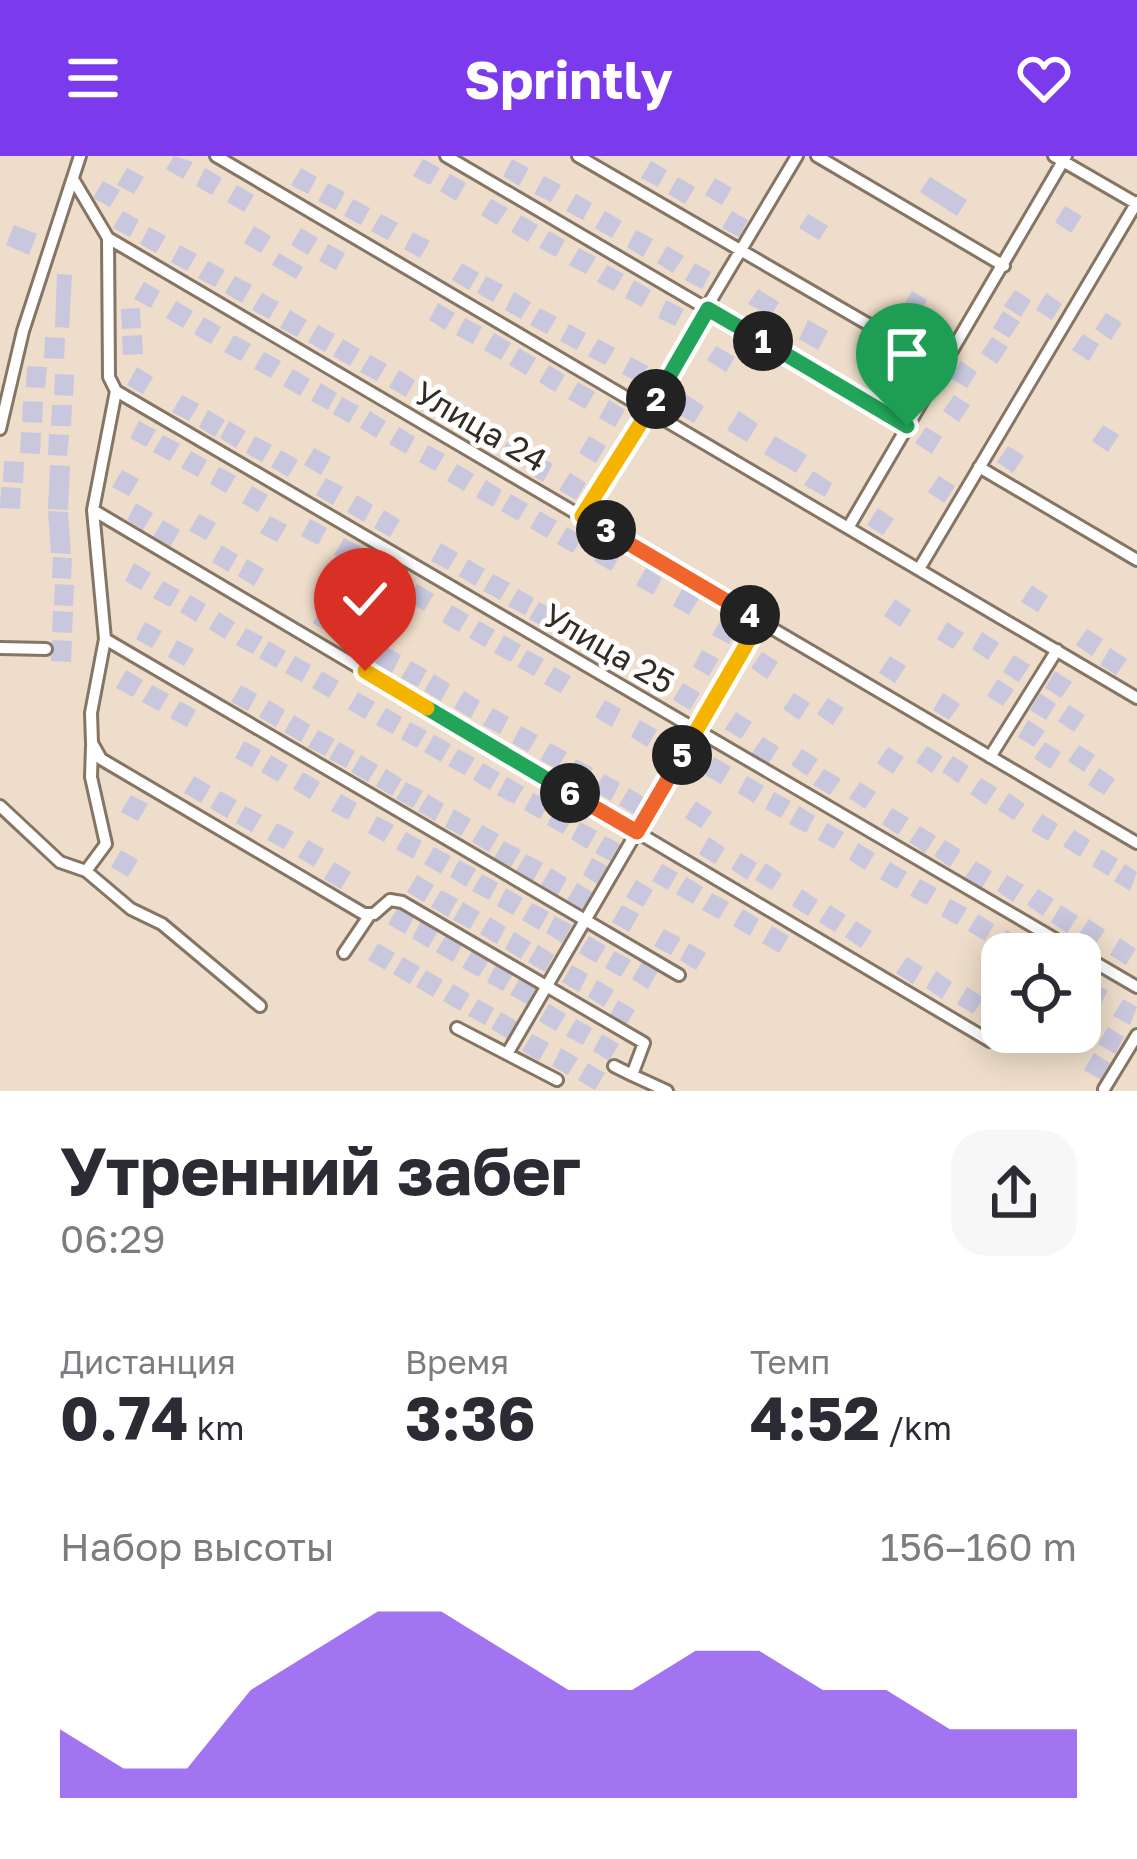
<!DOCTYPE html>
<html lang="ru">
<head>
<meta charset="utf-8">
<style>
  body { margin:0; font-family:"Golos Text",sans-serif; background:#f7f7f7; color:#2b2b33; height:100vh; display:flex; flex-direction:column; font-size:45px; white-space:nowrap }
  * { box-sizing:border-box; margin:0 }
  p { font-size:39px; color:#7c7c81 }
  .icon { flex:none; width:66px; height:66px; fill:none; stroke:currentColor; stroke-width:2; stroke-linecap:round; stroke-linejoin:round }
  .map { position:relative; height:935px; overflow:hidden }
  .drawer { display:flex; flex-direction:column; background:#fff; flex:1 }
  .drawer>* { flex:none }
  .tools { position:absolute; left:981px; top:777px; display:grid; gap:24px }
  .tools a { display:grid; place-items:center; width:120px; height:120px; border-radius:24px; background:#fff; box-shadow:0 6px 30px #0003; font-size:60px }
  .pin { position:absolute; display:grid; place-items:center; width:102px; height:102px; color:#fff; margin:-123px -51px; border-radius:50% 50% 50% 0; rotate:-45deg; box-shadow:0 0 12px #0007 }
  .pin .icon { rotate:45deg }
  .km { position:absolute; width:60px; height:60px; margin:-30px; border-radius:50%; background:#222; color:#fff; font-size:33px; line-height:60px; text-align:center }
  .round { display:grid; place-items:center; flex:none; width:126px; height:126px; border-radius:36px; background:#f7f7f7 }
  .head { display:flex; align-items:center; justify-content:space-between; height:204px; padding:0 60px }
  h1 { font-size:66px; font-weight:700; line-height:90px }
  .stats { display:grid; grid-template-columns:repeat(3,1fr); gap:18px; height:204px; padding:12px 60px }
  .stats div { display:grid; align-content:center }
  .stats b { font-size:60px; font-weight:700 }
  .stats small { font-size:33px; font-weight:400 }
  .stats p { font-size:33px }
  .chart { height:336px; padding:24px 60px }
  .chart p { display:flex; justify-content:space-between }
  .chart svg { width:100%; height:216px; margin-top:12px; fill:#7c3aed; opacity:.7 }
  header { display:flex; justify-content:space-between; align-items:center; height:156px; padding:0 60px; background:#7c3aed; color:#fff; font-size:54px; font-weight:700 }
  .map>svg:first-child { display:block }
</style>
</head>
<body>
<header><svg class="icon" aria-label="menu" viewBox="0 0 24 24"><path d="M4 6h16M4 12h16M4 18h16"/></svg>Sprintly<svg class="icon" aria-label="heart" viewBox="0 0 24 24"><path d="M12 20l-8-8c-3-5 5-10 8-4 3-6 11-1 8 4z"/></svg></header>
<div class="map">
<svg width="1137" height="935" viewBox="0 0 1137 935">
  <rect width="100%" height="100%" fill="#eeddca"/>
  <path fill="#c8c7de" d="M174 0 193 6 183 23 166 13Z
    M423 3 440 12 430 29 413 20Z
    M512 3 529 12 519 30 503 20Z
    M651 5 667 14 658 31 641 22Z
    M127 12 144 21 134 38 117 29Z
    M205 12 222 22 212 39 196 30Z
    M301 12 317 21 308 38 291 29Z
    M450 18 466 27 456 45 440 35Z
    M544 20 561 29 551 46 534 38Z
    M678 21 695 31 685 48 668 38Z
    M930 21 967 44 957 60 920 36Z
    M715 22 732 32 722 49 705 39Z
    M103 25 120 34 110 51 93 42Z
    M328 27 345 36 336 54 318 45Z
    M237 29 254 39 244 56 227 46Z
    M576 38 592 47 583 64 566 55Z
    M353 43 370 52 361 69 344 60Z
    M491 43 508 52 497 69 481 59Z
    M1065 50 1082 60 1071 77 1055 66Z
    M123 55 139 64 130 81 113 72Z
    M605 55 622 65 612 82 595 72Z
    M732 55 748 64 739 81 722 72Z
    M381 58 398 67 388 84 371 75Z
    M808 58 828 70 819 84 799 72Z
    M521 59 538 69 528 86 511 76Z
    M14 69 37 78 29 99 6 89Z
    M254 70 271 80 261 97 244 87Z
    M149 71 166 80 156 97 140 88Z
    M301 72 318 82 308 99 291 89Z
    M636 74 653 83 643 101 627 91Z
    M549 75 565 84 556 101 539 92Z
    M413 76 430 85 420 102 404 93Z
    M328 88 345 97 336 114 319 105Z
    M180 89 197 98 187 115 171 106Z
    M667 90 684 100 673 117 657 107Z
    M579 92 596 101 586 118 569 109Z
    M279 97 303 111 296 123 272 109Z
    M208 105 225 114 215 131 198 122Z
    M462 107 479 117 469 134 452 124Z
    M695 107 711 116 702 133 685 124Z
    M607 109 624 118 614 135 597 126Z
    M57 118 72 119 69 172 55 171Z
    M235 120 252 129 242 147 225 137Z
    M486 120 503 129 493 146 477 137Z
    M634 124 651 134 642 151 625 142Z
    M144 126 160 135 151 152 134 143Z
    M758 133 779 146 771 160 748 148Z
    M1015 134 1031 144 1021 161 1004 150Z
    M912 135 927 144 912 170 897 161Z
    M514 136 531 146 521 163 505 154Z
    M262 137 279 146 269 163 252 154Z
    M1046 137 1062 148 1052 164 1036 154Z
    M666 144 684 153 675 170 658 162Z
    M176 145 193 155 183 172 166 162Z
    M438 147 455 157 445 174 429 164Z
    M140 152 141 172 122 173 121 153Z
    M540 152 557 161 547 178 530 169Z
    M290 154 307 164 297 181 280 172Z
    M1003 155 1020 166 1009 182 993 172Z
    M1106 157 1122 167 1111 184 1095 173Z
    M204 161 221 171 211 188 194 178Z
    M465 162 482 171 473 188 456 179Z
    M808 164 828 175 818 194 799 183Z
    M926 166 942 175 930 194 914 185Z
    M569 168 586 177 577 194 560 185Z
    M318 169 335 178 325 196 308 186Z
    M494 177 511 187 501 204 484 194Z
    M1083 178 1099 188 1089 205 1072 194Z
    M142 179 143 198 123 199 122 180Z
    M234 179 251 188 241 205 224 196Z
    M45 181 65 182 64 203 44 202Z
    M992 181 1008 191 997 208 981 197Z
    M343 183 360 193 350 210 333 200Z
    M598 183 615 192 605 209 588 200Z
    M716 190 735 201 726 216 707 204Z
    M519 192 536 202 526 219 509 209Z
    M264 196 281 205 271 222 254 213Z
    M370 199 387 208 377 225 360 216Z
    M631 201 648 210 639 227 622 218Z
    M961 205 977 216 967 232 950 222Z
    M549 209 565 219 555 236 539 226Z
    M27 210 47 211 45 232 26 231Z
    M137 211 153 221 143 238 127 229Z
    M293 213 310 223 300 240 283 230Z
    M399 214 415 224 406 241 389 231Z
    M55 218 74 219 73 240 54 239Z
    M578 226 595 236 585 253 568 243Z
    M321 227 337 237 328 254 311 245Z
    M429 232 446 242 436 259 419 250Z
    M182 239 199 248 189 265 172 256Z
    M687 239 704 250 694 267 676 257Z
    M954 239 970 249 959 266 943 255Z
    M342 241 359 250 349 267 333 258Z
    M609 244 625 254 615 271 599 262Z
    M23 245 43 246 42 267 22 266Z
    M52 249H72L71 270H51Z
    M457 250 473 260 463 277 447 267Z
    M208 254 225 264 215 281 199 271Z
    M370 255 386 265 376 282 360 272Z
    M739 255 758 268 747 286 727 274Z
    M481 264 498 274 488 291 471 282Z
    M139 265 156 274 146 291 130 282Z
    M229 265 246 275 236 292 220 282Z
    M1103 269 1119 279 1108 296 1092 285Z
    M399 271 415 281 406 298 389 288Z
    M926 271 942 281 932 298 915 287Z
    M21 276 41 277 40 298 20 297Z
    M49 278 69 279 67 300 48 299Z
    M163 279 180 288 170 305 153 296Z
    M255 280 272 289 262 306 246 297Z
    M589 280 606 290 596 307 579 297Z
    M775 280 807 299 796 317 764 298Z
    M509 283 526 292 516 309 499 300Z
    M428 289 445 298 435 315 419 306Z
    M1008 290 1024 300 1013 317 997 306Z
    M314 292 331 301 321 319 304 309Z
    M281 294 298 304 288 321 271 311Z
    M191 295 207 304 198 321 181 312Z
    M536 299 553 308 543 326 526 316Z
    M4 305 24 306 23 327 3 326Z
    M457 308 474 318 464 335 447 325Z
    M50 309 70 310 68 354 48 353Z
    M219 311 236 320 226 337 210 328Z
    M122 314 139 323 129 340 112 331Z
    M813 315 832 327 825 341 804 329Z
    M570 317 586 327 576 344 559 334Z
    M939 320 955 330 944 347 928 336Z
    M326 322 343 331 333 349 316 339Z
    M486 324 502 334 493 351 476 341Z
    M252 330 268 339 258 356 242 347Z
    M1 331 21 332 20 353 0 352Z
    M511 338 528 348 518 365 501 355Z
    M357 339 373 349 364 366 347 356Z
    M136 347 153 357 143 374 127 364Z
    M878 352 894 363 883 379 867 369Z
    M384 354 400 364 390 381 374 372Z
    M48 355 68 356 71 398 51 397Z
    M540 355 557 365 547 382 530 372Z
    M199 358 216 367 206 384 189 375Z
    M270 360 287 369 277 386 260 377Z
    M310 363 327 372 318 389 301 380Z
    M163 364 180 374 170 391 153 381Z
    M567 371 583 380 573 397 557 388Z
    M344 382 361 391 351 408 334 399Z
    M441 387 458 397 448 414 431 405Z
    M604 388 621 398 611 415 594 405Z
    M222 389 238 399 228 416 212 406Z
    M53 401 72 402 71 423 52 422Z
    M247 403 264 413 254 430 238 420Z
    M468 403 485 413 475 430 459 420Z
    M134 407 151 417 141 434 125 425Z
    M384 410 401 419 391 436 374 427Z
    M646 412 662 422 653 439 636 429Z
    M493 418 510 427 500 444 483 435Z
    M163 425 180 434 170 451 153 442Z
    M55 428 74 429 73 450 54 449Z
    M417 428 434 438 424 455 407 445Z
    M1032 429 1048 440 1038 456 1021 446Z
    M518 433 534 442 525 459 508 450Z
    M682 433 699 442 689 459 673 450Z
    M190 439 206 448 196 466 180 456Z
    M895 443 911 454 900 471 884 460Z
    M539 446 556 455 546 472 529 463Z
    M452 449 469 459 459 476 442 466Z
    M323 450 339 460 329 477 313 467Z
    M53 455 73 456 72 477 52 476Z
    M219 456 235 466 225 483 209 473Z
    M566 461 583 471 573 488 557 479Z
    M722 462 739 471 729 488 712 479Z
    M479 465 495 474 485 491 469 482Z
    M145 466 162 475 152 492 136 483Z
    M947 466 964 477 953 493 937 483Z
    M351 469 368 479 358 496 341 486Z
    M246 472 263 481 253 498 236 489Z
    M1087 473 1103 483 1092 500 1076 489Z
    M593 476 610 486 600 503 583 493Z
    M982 476 999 487 988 504 972 493Z
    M504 479 521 489 511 506 494 497Z
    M52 484 72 485 71 506 51 505Z
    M177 484 194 493 184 510 168 501Z
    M269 485 286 495 276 512 259 502Z
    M385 490 401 499 392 517 375 507Z
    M618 490 635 499 625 516 608 507Z
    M1110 492 1127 503 1116 519 1100 509Z
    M527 494 544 503 534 520 517 511Z
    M702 494 719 503 709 520 693 511Z
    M762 496 778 506 767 523 751 512Z
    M1014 499 1030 509 1019 526 1003 516Z
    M295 500 311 509 302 526 285 517Z
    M890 500 906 510 895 527 879 517Z
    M643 504 660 514 650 531 633 522Z
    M411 505 427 514 418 531 401 522Z
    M554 511 571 520 561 537 544 528Z
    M126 514 143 524 133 541 116 532Z
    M322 515 339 525 329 542 312 532Z
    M1055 515 1072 526 1061 542 1045 532Z
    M434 518 450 528 441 545 424 535Z
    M998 523 1014 534 1003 550 987 540Z
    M683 527 700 537 690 554 673 544Z
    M152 529 169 538 159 555 142 546Z
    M241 529 257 538 248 555 231 546Z
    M464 535 480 545 471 562 454 552Z
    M358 536 375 546 365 563 348 553Z
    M794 537 810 547 799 564 783 553Z
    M943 537 960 548 949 564 933 554Z
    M1040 537 1056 548 1046 564 1030 554Z
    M828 542 844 552 833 569 817 558Z
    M269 544 285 554 276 571 259 561Z
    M605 544 621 553 612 571 595 561Z
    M180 545 196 554 187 571 170 562Z
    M1069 549 1085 559 1074 576 1058 565Z
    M386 552 402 561 393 578 376 569Z
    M493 552 509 561 500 578 483 569Z
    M736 556 752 566 741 583 725 573Z
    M294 559 310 569 301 586 284 576Z
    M640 564 657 574 647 591 631 581Z
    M1028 564 1045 575 1034 591 1018 581Z
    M410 566 427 575 417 592 401 583Z
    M521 570 538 579 528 596 512 587Z
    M318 574 335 583 325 600 308 591Z
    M434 579 451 588 441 606 424 596Z
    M763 581 779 591 768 608 752 597Z
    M244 585 261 594 252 611 235 602Z
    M339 586 355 595 346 612 329 603Z
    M1045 586 1061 596 1050 613 1034 602Z
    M550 587 567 596 557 613 540 604Z
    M1079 589 1095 599 1084 616 1068 605Z
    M927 590 943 600 932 617 916 606Z
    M888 591 904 601 893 618 877 607Z
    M458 593 475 602 465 619 448 610Z
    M802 593 818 603 807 620 791 609Z
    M271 599 288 609 278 626 261 616Z
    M361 599 378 609 368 626 351 616Z
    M953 600 969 610 958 627 942 616Z
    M714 601 731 611 721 628 705 619Z
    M576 603 593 612 583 629 567 620Z
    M483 607 500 617 490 634 473 624Z
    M1099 612 1115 623 1104 639 1088 629Z
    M386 613 402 623 392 640 376 630Z
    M824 613 841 623 830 639 813 629Z
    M303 616 320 626 310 643 293 633Z
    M604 618 620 627 611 645 594 635Z
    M194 620 211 630 201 647 184 637Z
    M747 620 764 630 754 647 738 637Z
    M507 621 524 631 514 648 497 639Z
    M981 622 997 632 986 649 970 638Z
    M406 626 423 635 413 652 396 643Z
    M860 626 876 636 865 653 849 642Z
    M629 632 645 642 636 659 619 649Z
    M220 635 237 644 227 662 210 652Z
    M774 636 791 645 781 662 765 653Z
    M533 637 550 646 540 663 524 654Z
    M1009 637 1025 648 1014 664 998 654Z
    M341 638 357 647 348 664 331 655Z
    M428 638 444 648 435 665 418 655Z
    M131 639 148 648 138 665 121 656Z
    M696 645 712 656 701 672 685 662Z
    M245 650 262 659 252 676 236 667Z
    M799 650 815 660 806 677 789 668Z
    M556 652 573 661 563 678 547 669Z
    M892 652 909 662 898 679 882 668Z
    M454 653 471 663 461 680 445 671Z
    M1042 658 1058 668 1048 685 1031 675Z
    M377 660 394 669 384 686 368 677Z
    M580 666 597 675 587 693 571 683Z
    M277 667 294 676 284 693 267 684Z
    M827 667 844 676 834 693 818 684Z
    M482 669 499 678 489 696 472 686Z
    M920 670 936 680 925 697 909 686Z
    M1074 674 1090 684 1080 701 1063 690Z
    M406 676 422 685 413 703 396 693Z
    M605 680 622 689 612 706 595 697Z
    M709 681 725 692 715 708 699 698Z
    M308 684 324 693 314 711 298 701Z
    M945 684 961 694 950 711 934 700Z
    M504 685 521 694 511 711 494 702Z
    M858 687 875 697 865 714 849 704Z
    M434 691 451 700 441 718 424 708Z
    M1102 693 1118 703 1108 720 1092 710Z
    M121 694 138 704 128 721 111 711Z
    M741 697 757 707 747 724 731 713Z
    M526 698 543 707 533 725 516 715Z
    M592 702 609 711 599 729 583 719Z
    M459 704 476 713 466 731 450 721Z
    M976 705 992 715 982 732 965 721Z
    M334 706 351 716 341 733 324 723Z
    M890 706 907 716 897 733 880 723Z
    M766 707 782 718 772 734 755 724Z
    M662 708 678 717 668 734 652 725Z
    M1125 708 1137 716 1130 735 1114 725Z
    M551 712 567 722 558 739 541 729Z
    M482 718 498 727 489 744 472 735Z
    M417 719 434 729 424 746 407 736Z
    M1007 719 1024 729 1013 746 997 735Z
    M686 721 703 731 693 748 676 738Z
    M920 723 937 732 927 749 910 740Z
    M636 724 653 734 643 751 626 741Z
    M577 727 594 737 584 754 567 744Z
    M506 732 523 742 513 759 497 750Z
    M802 733 818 744 808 760 792 750Z
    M1038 733 1054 743 1043 760 1027 749Z
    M441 734 458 743 448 761 431 751Z
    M712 737 729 746 719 763 702 754Z
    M950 743 967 752 957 769 941 760Z
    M463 746 480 756 470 773 453 764Z
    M532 747 549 756 539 774 522 764Z
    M622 749 639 758 629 776 612 766Z
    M830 749 846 759 835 776 819 766Z
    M1061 749 1078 760 1067 777 1051 766Z
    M398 751 414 761 405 778 388 768Z
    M743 753 759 763 750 780 733 770Z
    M978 758 994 768 985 785 968 775Z
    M555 760 572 769 562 787 546 777Z
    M490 761 506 771 497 788 480 778Z
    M1089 763 1105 774 1094 790 1078 780Z
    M421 765 438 775 428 792 412 782Z
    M856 765 872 775 861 792 845 781Z
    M772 770 789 780 779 797 762 787Z
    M664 773 681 782 671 799 654 790Z
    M1006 774 1023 784 1015 798 997 791Z
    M514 776 531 786 521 803 505 793Z
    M446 779 462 789 453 806 436 796Z
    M589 780 606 790 596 807 579 797Z
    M1120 782 1136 793 1126 809 1110 799Z
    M378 787 395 797 385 814 368 804Z
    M689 787 706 797 696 814 680 804Z
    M538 789 554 799 545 816 528 806Z
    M472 795 489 804 479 821 462 812Z
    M614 795 631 804 621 821 605 812Z
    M403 801 420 811 410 828 393 818Z
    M907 801 923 811 913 828 896 817Z
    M642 806 658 815 648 833 632 823Z
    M496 808 513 818 503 835 487 826Z
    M572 809 588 818 579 836 562 826Z
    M426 814 443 824 433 841 416 831Z
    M936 815 952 826 942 843 926 832Z
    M520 822 536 831 527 848 510 839Z
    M597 824 614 834 604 851 588 841Z
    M1091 825 1108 835 1098 852 1081 843Z
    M453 828 470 838 460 855 443 845Z
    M967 831 984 842 973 858 957 848Z
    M478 843 494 852 485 869 468 860Z
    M1123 843 1137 851 1130 869 1113 860Z
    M618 844 635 854 625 871 609 861Z
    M549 848 566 858 556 875 539 865Z
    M501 856 518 866 508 883 491 873Z
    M576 863 592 872 583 889 566 880Z
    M1108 871 1124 881 1115 898 1098 888Z
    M532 878 549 887 539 905 522 895Z
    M602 878 619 888 609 905 593 895Z
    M561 892 578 902 568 919 552 910Z
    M1094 897 1110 907 1101 924 1084 914Z
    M588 907 605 917 595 934 578 924Z"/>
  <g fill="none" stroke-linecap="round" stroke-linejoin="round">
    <g stroke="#857564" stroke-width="16">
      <path id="minor" d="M216 0 1137 542
        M446 0 907 270
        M578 0 942 211
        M817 0 1004 110
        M1054 0 1137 48
        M73 23 108 82 109 221 116 235 93 354 105 483 91 557 92 587 101 603 364 758H374L390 744 402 746 644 887 632 919 667 935
        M108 82 1137 687
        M116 235 1137 831
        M0 273 23 175 80 0
        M979 311 1137 404
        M93 354 990 885
        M582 360 797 0
        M848 372 1066 0
        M919 413 1137 46
        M105 483 679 819
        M0 492 46 493
        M92 590 91 621 106 688 86 715 131 753 162 768 260 850
        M990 601 1057 494
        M0 650 60 706 86 715
        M344 797 369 760
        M457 872 557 924
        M507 898 760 465
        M614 910 632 919
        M1104 933 1137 879"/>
    </g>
    <use href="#minor" stroke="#fff" stroke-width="10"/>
  </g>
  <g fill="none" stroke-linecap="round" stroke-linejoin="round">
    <g stroke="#fff" stroke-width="24">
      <path id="split-1" d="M763 185 907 270"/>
    </g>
    <g stroke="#fff" stroke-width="24">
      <path id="split-2" d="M656 243 708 153 763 185"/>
    </g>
    <g stroke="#fff" stroke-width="24">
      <path id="split-3" d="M606 374 582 360 656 243"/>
    </g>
    <g stroke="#fff" stroke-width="24">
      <path id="split-4" d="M606 374 750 459"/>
    </g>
    <g stroke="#fff" stroke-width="24">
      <path id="split-5" d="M682 599 760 465 750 459"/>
    </g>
    <g stroke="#fff" stroke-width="24">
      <path id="split-6" d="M570 637 637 676 682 599"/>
    </g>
    <g stroke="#fff" stroke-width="24">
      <path id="split-7" d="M427 552 570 637"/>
    </g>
    <g stroke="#fff" stroke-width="24">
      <path id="split-8" d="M365 515 427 552"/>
    </g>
    <use href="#split-1" stroke="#22a559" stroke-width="15"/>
    <use href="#split-2" stroke="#22a559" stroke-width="15"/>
    <use href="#split-3" stroke="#f5b400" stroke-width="15"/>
    <use href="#split-4" stroke="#f0652b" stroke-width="15"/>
    <use href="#split-5" stroke="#f5b400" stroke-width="15"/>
    <use href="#split-6" stroke="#f0652b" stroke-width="15"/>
    <use href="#split-7" stroke="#22a559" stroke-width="15"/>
    <use href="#split-8" stroke="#f5b400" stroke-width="15"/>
  </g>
  <g text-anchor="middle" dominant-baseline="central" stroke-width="10" stroke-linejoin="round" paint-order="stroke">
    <g font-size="33" fill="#332c25" stroke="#fff">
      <text transform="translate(481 270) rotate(30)">Улица 24</text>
      <text transform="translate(609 492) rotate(30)">Улица 25</text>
    </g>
  </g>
</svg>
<div class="tools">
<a><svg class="icon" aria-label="locate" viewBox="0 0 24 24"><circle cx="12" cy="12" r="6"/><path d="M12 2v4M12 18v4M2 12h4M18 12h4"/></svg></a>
</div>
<div class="pin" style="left:907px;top:270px;background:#1e9e55"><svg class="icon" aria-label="arrive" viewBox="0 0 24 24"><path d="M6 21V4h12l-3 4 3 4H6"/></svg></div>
<div class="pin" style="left:365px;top:515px;background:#d93025"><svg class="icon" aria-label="check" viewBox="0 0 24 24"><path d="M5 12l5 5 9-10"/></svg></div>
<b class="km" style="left:763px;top:185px">1</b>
<b class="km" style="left:656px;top:243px">2</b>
<b class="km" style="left:606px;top:374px">3</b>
<b class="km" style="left:750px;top:459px">4</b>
<b class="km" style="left:682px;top:599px">5</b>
<b class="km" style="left:570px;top:637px">6</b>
</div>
<section class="drawer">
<div class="head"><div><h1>Утренний забег</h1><p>06:29</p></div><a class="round"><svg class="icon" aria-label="share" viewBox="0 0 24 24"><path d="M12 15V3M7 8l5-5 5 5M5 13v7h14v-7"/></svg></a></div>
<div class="stats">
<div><p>Дистанция</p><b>0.74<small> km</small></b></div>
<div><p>Время</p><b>3:36</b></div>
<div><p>Темп</p><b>4:52<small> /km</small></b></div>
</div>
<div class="chart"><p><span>Набор высоты</span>156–160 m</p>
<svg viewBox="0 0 160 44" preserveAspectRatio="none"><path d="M0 44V30L10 38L20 38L30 22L40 14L50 6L60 6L70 14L80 22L90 22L100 14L110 14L120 22L130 22L140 30L150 30L160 30V44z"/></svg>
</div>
</section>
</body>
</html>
